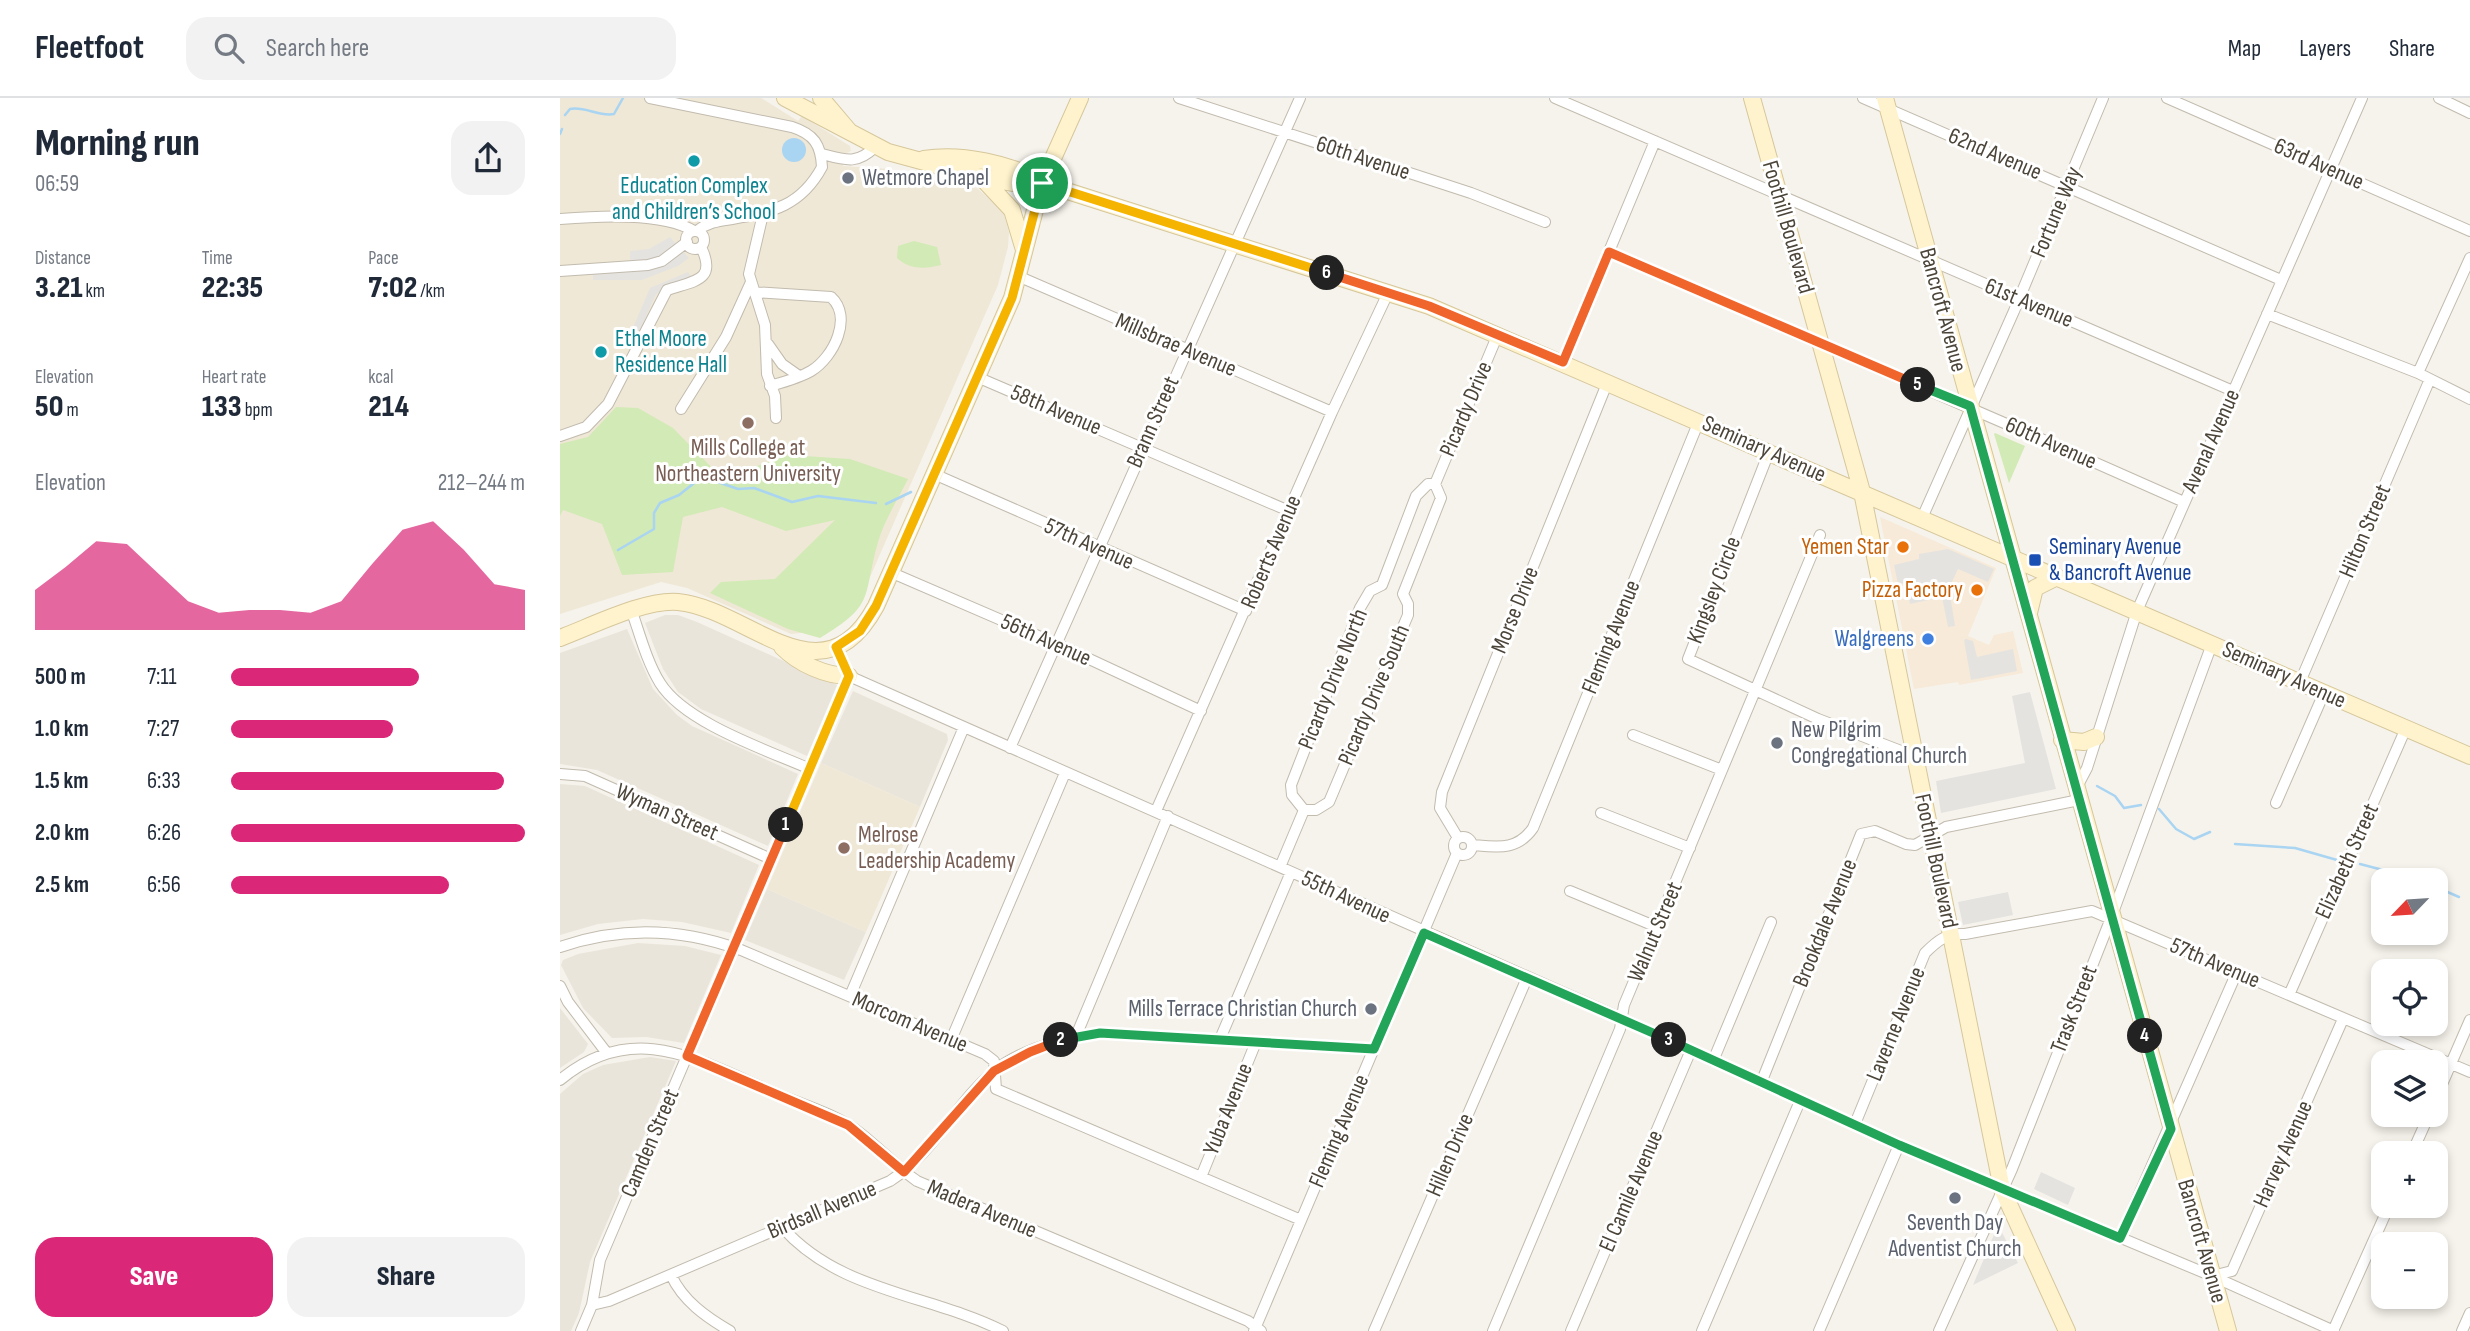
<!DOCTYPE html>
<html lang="en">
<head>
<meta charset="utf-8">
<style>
  body { margin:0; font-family:"Sofia Sans Condensed",sans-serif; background:#f2f2f3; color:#1f2937; height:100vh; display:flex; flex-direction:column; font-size:26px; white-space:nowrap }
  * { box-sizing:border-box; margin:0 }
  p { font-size:23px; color:#747a83 }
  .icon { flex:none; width:38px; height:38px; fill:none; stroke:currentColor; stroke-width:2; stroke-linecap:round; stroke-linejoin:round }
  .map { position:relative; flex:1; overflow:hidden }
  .drawer { display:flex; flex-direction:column; background:#fff; width:560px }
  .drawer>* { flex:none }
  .needle { width:46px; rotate:245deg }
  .fabs { position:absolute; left:1811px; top:770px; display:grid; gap:14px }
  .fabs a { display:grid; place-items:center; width:77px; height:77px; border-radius:14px; background:#fff; box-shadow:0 4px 10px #0003; font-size:35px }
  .pin { position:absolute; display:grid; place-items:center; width:60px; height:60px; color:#fff; margin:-30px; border:4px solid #fff; border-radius:50%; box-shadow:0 2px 7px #0007 }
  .km { position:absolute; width:35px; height:35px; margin:-18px; border-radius:50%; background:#222; color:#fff; font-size:19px; line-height:35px; text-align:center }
  .round { display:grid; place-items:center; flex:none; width:74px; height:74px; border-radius:21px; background:#f2f2f3 }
  .overview { display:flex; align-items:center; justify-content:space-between; height:119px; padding:0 35px }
  h1 { font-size:38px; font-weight:800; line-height:52px }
  .figures { display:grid; grid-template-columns:repeat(3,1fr); gap:10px; height:119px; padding:7px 35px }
  .figures div { display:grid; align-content:center }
  .figures b { font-size:30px; font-weight:800 }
  .figures small { font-size:19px; font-weight:400 }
  .figures p { font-size:19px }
  .chart { height:196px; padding:14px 35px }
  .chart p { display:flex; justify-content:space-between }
  .chart svg { width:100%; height:126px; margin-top:7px; fill:#db2777; opacity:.7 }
  .action { display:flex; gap:14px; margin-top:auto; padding:14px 35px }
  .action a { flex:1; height:80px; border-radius:21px; background:#db2777; color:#fff; font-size:28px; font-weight:800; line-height:80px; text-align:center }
  .action a+a { background:#f2f2f3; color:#1f2937 }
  ul { padding:0 35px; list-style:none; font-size:23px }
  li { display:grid; grid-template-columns:112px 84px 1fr; align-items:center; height:52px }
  li i { height:18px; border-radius:9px; background:#db2777 }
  header { display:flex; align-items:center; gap:42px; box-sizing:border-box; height:98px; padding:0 35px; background:#fff; border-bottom:2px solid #e0e1e3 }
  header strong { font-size:33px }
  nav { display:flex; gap:38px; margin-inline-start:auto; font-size:24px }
  .search { width:490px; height:63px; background:#f2f2f3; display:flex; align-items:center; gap:18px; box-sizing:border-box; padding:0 24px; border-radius:21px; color:#747a83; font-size:26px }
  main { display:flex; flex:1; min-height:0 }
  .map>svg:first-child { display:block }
</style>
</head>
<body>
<header>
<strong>Fleetfoot</strong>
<div class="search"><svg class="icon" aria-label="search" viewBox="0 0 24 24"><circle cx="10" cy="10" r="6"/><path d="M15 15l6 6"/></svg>Search here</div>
<nav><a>Map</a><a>Layers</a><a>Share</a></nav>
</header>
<main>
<section class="drawer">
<div class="overview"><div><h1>Morning run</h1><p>06:59</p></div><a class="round"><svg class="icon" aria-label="share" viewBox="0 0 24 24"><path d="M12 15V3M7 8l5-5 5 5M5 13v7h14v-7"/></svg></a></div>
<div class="figures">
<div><p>Distance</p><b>3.21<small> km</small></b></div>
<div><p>Time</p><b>22:35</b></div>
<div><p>Pace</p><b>7:02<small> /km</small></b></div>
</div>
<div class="figures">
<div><p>Elevation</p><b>50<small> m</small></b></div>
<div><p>Heart rate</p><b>133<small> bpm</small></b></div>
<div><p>kcal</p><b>214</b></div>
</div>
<div class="chart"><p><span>Elevation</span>212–244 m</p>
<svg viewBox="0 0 160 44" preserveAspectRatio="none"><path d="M0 44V30L10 22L20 13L30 14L40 24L50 34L60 38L70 37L80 37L90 38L100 34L110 21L120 9L130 6L140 16L150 28L160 30V44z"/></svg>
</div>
<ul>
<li><b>500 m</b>7:11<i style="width:64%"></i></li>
<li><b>1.0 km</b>7:27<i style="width:55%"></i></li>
<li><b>1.5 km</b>6:33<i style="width:93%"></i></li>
<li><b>2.0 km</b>6:26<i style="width:100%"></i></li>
<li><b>2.5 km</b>6:56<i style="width:74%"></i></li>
</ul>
<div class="action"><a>Save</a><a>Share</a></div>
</section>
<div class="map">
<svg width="1910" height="1233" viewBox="0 0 1910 1233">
  <rect width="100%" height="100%" fill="#f6f3ec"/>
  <path fill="#eae5da" d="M105 517H118L137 524 277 587 247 658 141 611 118 594 103 571 85 525Z
    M67 531 93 591 117 617 132 628 238 676 208 748 37 672 0 666V555Z
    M293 593 387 636 388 642 360 709 261 665Z
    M0 686 25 688 199 767 171 835 122 824 83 821 38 826 0 837Z
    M207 791 306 834 284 882 185 842Z
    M78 845 125 848 161 857 124 945 86 939 52 940 23 910 1 867 3 862 18 856Z
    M0 910 28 946 24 954 0 970Z
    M90 959 116 963 30 1164 19 1215 11 1233H0V996L23 976 43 967Z"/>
  <path fill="#f7ead8" d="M1320 419 1436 470 1408 538 1429 547 1434 537 1453 533 1463 575 1399 587 1398 584 1354 591Z"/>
  <path fill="#efe8d6" d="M0 0H201L238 23 242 18 290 48 291 53 284 56 283 68 330 71 335 75 417 90 443 113 449 134 448 149 438 187 307 486 260 533 231 536 127 490 101 484 0 516Z
    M261 665 360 709 306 834 207 791Z"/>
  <path fill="#d2eab5" d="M354 143 377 149 381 167C365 171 350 172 337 160L338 148Z
    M56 309 78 310 113 330 162 380 229 357 290 361 348 381C338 401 324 423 318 444 302 501 316 506 260 540L228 531 150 495 161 484 215 481 275 422 226 433 162 409 123 419 113 474 62 477 42 426 3 412 0 418V346L28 339Z
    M1435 335 1465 348 1449 385 1434 336Z"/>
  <path fill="#e5e3e0" d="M110 139 129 160 118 168 82 182H33V175L70 173V153L89 151Z
    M128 174 133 181 100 193 95 198 73 249 66 246 90 190Z
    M1388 451 1434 471 1428 484 1398 471 1389 490 1395 528 1388 529 1382 499 1350 506 1346 485 1338 486 1334 467 1359 461V456Z
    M1406 541 1413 543 1417 559 1453 551 1457 573 1411 582 1404 542Z
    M1470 594 1496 691 1381 715 1376 683 1465 665 1452 598Z
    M1448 794 1453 817 1403 827 1398 804Z
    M1481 1074 1515 1090 1508 1107 1474 1091Z
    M1438 1127 1458 1165 1413 1187Z"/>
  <path fill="#a9d4f2" d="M222 52a12 12 0 1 1 24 0a12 12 0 1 1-24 0Z"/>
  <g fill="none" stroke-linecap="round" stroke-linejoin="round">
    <path stroke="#a9d4f2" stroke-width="2.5" d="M5 17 10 11C25 8 39 19 54 16L63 0
      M0 36 2 31
      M326 406 351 394
      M58 452 94 431V415L100 405 119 397 138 382 149 381 178 391 194 390 232 404 258 398 316 405
      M1537 688 1555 698 1564 710 1581 707
      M1599 711 1616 731 1634 741 1650 734
      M1675 746 1735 750 1777 762
      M1800 766 1861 782
      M1876 789 1899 799"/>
    <g stroke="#c2bbae" stroke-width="12">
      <path id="street" d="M90 0 232 29C254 36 261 47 262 69 241 108 213 114 172 121 159 123 148 124 137 133
        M619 0 911 95 985 124
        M995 0 1673 293
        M1303 0 1721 182
        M1607 0 1910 133
        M1879 0 1910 15
        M262 56C285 62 297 67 315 49
        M203 116 189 176 205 227 207 276 215 298 216 320
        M0 121C37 118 102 114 134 133
        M126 142a9 9 0 1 1 18 0a9 9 0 1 1-18 0Z
        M1049 154C1241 236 1433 319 1624 404
        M0 173 88 167 102 163 127 144
        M460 179 772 314
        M194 194 271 199C293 219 274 259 251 273 239 280 224 284 210 288
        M1707 216 1858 275 1910 301
        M208 246 222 266 239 278
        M1003 264 1095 43
        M1858 275 1910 160
        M417 279 729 413
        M121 311 166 239 191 184
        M0 338 26 329 48 306 107 192C132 183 158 184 141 149
        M1209 354 1128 561 1258 621 1354 658
        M374 376 686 513
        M875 386 938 236
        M1362 420 1454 213 1543 0
        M330 474 497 546 641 613
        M72 514C80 537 87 564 100 585 125 625 207 652 250 671
        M276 549 289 578 1063 921 1339 1047 1652 1178 1774 1233
        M1740 584 1870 281
        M1073 637 1162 672
        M450 650 740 0
        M0 676 25 678 211 761
        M1517 689 1527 670 1577 513 1802 0
        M1716 705 1764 595
        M744 712H756L769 704 848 517V506L843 496 881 400 875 386
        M744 712 732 697 731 687 800 510 810 493 822 487 856 398 868 386H875
        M596 713 772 314 828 195
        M1041 715 1130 750
        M894 748a9 9 0 1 1 18 0a9 9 0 1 1-18 0Z
        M898 740 880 710 882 694 1048 283
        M912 747C938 749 957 753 973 730L1139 323
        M720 769 744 712
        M1010 793 1097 829
        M0 849C61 828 121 830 181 852L425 956 434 963 436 991 741 1122
        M0 888 8 904 46 954
        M1729 897 1846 630
        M290 898 404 629
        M516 938 608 718
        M660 941 731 774
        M391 942 505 675
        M1153 963 1211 824
        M0 982C74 921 137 962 213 994 240 1006 273 1015 296 1032 318 1048 335 1068 357 1083L688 1223 701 1233
        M1201 985 1301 736 1315 733 1346 746 1355 747 1386 729 1519 702
        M1876 1000 1910 922
        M1295 1026 1365 855C1378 842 1387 835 1405 836L1532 813 1910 974
        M1852 1055 1869 1017
        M641 1079 696 944
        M222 1129C279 1194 369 1196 443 1233
        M1560 1140 1677 874
        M111 1177C123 1203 146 1219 170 1233
        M1652 1178 1672 1173 1783 921
        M32 1207 49 1203 330 1083C374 1055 395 1006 434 973 463 950 505 940 540 935L814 951
        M21 1233 32 1207 40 1162 289 578
        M694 1233 897 755
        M814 1233 967 880
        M933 1233 1060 931 1064 907 1260 437
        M1011 1233 1131 952
        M1142 1233 1240 1003
        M1259 1233 1339 1047
        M1379 1233 1452 1071 1551 820 1652 546
        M1773 1233 1829 1108
        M1902 1233 1910 1215"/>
    </g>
    <g stroke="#d6c79b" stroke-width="18">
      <path id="secondary" d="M225 0 328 54 420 79 465 87 482 85
        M261 0 289 33
        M1192 0 1302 394 1442 1091 1507 1233
        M1325 0 1668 1233
        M364 61C400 55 452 65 482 85L869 208 1910 658
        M422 80 452 112 464 152
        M1469 515 1475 490 1497 479
        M0 540C32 528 85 501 118 504 189 511 262 608 316 508L452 200 482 85 520 0
        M222 549C239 566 266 578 289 578
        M1502 642 1524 644 1536 639"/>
    </g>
    <use href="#street" stroke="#fff" stroke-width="10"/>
    <use href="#secondary" stroke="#fff3cd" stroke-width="16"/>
  </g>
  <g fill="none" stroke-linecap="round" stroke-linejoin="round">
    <g stroke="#fff" stroke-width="14">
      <path id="split-1" d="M226 727 289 578 276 549 300 533 316 508 452 200 482 85"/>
    </g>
    <g stroke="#fff" stroke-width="14">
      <path id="split-2" d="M226 727 127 958 288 1027 344 1074 434 973 470 954 501 942"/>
    </g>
    <g stroke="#fff" stroke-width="14">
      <path id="split-3" d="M501 942 540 935 814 951 864 835 1109 942"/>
    </g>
    <g stroke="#fff" stroke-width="14">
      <path id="split-4" d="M1109 942 1339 1047 1560 1140 1611 1031 1585 938"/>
    </g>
    <g stroke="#fff" stroke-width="14">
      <path id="split-5" d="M1358 287 1410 308 1585 938"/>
    </g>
    <g stroke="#fff" stroke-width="14">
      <path id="split-6" d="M767 175 869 208 1003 264 1049 154 1358 287"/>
    </g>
    <g stroke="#fff" stroke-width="14">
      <path id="split-7" d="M482 85 767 175"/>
    </g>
    <use href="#split-1" stroke="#f5b400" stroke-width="9"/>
    <use href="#split-2" stroke="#f0652b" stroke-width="9"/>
    <use href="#split-3" stroke="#22a559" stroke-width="9"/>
    <use href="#split-4" stroke="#22a559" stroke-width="9"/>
    <use href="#split-5" stroke="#22a559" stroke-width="9"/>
    <use href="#split-6" stroke="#f0652b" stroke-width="9"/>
    <use href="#split-7" stroke="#f5b400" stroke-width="9"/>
  </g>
  <g fill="#0f9aa8" stroke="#fff" stroke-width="2.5">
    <circle cx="134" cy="63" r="7"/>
    <circle cx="41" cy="254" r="7"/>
  </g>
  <g fill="#6b7280" stroke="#fff" stroke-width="2.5">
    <circle cx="288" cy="80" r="7"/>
    <circle cx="1217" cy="645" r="7"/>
    <circle cx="811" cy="911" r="7"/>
    <circle cx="1395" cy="1100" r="7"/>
  </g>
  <g fill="#8d6e63" stroke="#fff" stroke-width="2.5">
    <circle cx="188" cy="325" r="7"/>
    <circle cx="284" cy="750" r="7"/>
  </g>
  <g fill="#e8710a" stroke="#fff" stroke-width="2.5">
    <circle cx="1343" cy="449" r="7"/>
    <circle cx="1417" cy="492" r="7"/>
  </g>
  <rect fill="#1a4fb4" stroke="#fff" stroke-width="2.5" x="1468" y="455" width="14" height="14" rx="3.5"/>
  <circle fill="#3f7fe0" stroke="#fff" stroke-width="2.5" cx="1368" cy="541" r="7"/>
  <g text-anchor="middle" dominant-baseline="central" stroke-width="6" stroke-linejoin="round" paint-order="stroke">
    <g font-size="23" fill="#4b4439" stroke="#fff">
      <text transform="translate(1435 56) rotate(23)">62nd Avenue</text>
      <text transform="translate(803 60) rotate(18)">60th Avenue</text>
      <text transform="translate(1759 66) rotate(24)">63rd Avenue</text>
      <text transform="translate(1496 114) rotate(-67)">Fortune Way</text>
      <text transform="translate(1228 129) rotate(74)">Foothill Boulevard</text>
      <text transform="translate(1469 205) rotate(23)">61st Avenue</text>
      <text transform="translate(1383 212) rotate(75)">Bancroft Avenue</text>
      <text transform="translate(616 247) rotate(23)">Millsbrae Avenue</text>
      <text transform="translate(906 311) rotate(-67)">Picardy Drive</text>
      <text transform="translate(496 312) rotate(23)">58th Avenue</text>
      <text transform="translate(593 324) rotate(-66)">Brann Street</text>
      <text transform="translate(1651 343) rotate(-66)">Avenal Avenue</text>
      <text transform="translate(1491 345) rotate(24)">60th Avenue</text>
      <text transform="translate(1204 351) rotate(24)">Seminary Avenue</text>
      <text transform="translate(1805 433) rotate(-67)">Hilton Street</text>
      <text transform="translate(529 446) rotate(24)">57th Avenue</text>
      <text transform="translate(711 454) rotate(-67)">Roberts Avenue</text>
      <text transform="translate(1154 492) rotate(-69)">Kingsley Circle</text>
      <text transform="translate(955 512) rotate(-68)">Morse Drive</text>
      <text transform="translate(1051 539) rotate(-68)">Fleming Avenue</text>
      <text transform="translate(486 542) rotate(24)">56th Avenue</text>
      <text transform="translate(1724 577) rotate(24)">Seminary Avenue</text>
      <text transform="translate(773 581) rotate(-68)">Picardy Drive North</text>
      <text transform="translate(814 597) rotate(-67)">Picardy Drive South</text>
      <text transform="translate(107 714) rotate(24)">Wyman Street</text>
      <text transform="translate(1376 763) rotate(78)">Foothill Boulevard</text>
      <text transform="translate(1787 763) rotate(-66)">Elizabeth Street</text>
      <text transform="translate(786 799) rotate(25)">55th Avenue</text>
      <text transform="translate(1265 825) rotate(-68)">Brookdale Avenue</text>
      <text transform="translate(1095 834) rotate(-67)">Walnut Street</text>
      <text transform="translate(1655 865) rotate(23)">57th Avenue</text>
      <text transform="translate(1514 911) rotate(-69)">Trask Street</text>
      <text transform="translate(350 924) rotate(23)">Morcom Avenue</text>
      <text transform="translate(1336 926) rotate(-68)">Laverne Avenue</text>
      <text transform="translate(668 1011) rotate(-68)">Yuba Avenue</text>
      <text transform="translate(779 1033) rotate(-67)">Fleming Avenue</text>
      <text transform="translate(90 1045) rotate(-67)">Camden Street</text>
      <text transform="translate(1723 1056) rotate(-66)">Harvey Avenue</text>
      <text transform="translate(890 1057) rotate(-67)">Hillen Drive</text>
      <text transform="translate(1071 1093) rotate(-67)">El Camile Avenue</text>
      <text transform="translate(422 1111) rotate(23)">Madera Avenue</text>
      <text transform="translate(262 1112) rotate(-23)">Birdsall Avenue</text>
      <text transform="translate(1642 1143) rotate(74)">Bancroft Avenue</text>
    </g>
    <g font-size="23" fill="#5b616d" stroke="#fff" text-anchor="start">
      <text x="302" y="80">Wetmore Chapel</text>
      <text x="1231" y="632">New Pilgrim<tspan x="1231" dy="26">Congregational Church</tspan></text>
      <text x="797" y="911" text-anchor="end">Mills Terrace Christian Church</text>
      <text x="1395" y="1125" text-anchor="middle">Seventh Day<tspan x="1395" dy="26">Adventist Church</tspan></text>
    </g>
    <g font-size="23" fill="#0d838f" stroke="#fff">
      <text x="134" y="88">Education Complex<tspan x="134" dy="26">and Children’s School</tspan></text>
      <text x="55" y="241" text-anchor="start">Ethel Moore<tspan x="55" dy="26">Residence Hall</tspan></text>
    </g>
    <g font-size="23" fill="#785e54" stroke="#fff">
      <text x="188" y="350">Mills College at<tspan x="188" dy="26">Northeastern University</tspan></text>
      <text x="298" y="737" text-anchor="start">Melrose<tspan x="298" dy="26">Leadership Academy</tspan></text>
    </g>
    <g font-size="23" fill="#c56008" stroke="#fff" text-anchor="end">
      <text x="1329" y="449">Yemen Star</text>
      <text x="1403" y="492">Pizza Factory</text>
    </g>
    <g font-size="23" fill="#164399" stroke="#fff" text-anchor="start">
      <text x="1489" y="449">Seminary Avenue<tspan x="1489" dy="26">&amp; Bancroft Avenue</tspan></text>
    </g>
    <g font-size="23" fill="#366cbe" stroke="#fff" text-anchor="end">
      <text x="1354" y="541">Walgreens</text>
    </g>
  </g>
</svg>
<div class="fabs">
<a><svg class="needle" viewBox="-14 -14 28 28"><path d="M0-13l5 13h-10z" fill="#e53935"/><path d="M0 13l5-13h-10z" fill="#747a83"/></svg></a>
<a><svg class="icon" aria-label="locate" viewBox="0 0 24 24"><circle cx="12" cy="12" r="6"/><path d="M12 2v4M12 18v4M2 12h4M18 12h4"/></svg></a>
<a><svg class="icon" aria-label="layers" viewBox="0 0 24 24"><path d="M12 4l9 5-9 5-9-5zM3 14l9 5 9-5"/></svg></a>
<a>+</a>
<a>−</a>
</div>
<div class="pin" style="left:482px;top:85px;background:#1e9e55"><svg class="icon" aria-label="arrive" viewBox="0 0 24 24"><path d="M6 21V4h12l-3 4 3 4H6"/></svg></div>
<b class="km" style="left:226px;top:727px">1</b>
<b class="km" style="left:501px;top:942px">2</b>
<b class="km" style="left:1109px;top:942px">3</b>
<b class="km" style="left:1585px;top:938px">4</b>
<b class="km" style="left:1358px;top:287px">5</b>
<b class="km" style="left:767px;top:175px">6</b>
</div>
</main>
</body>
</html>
